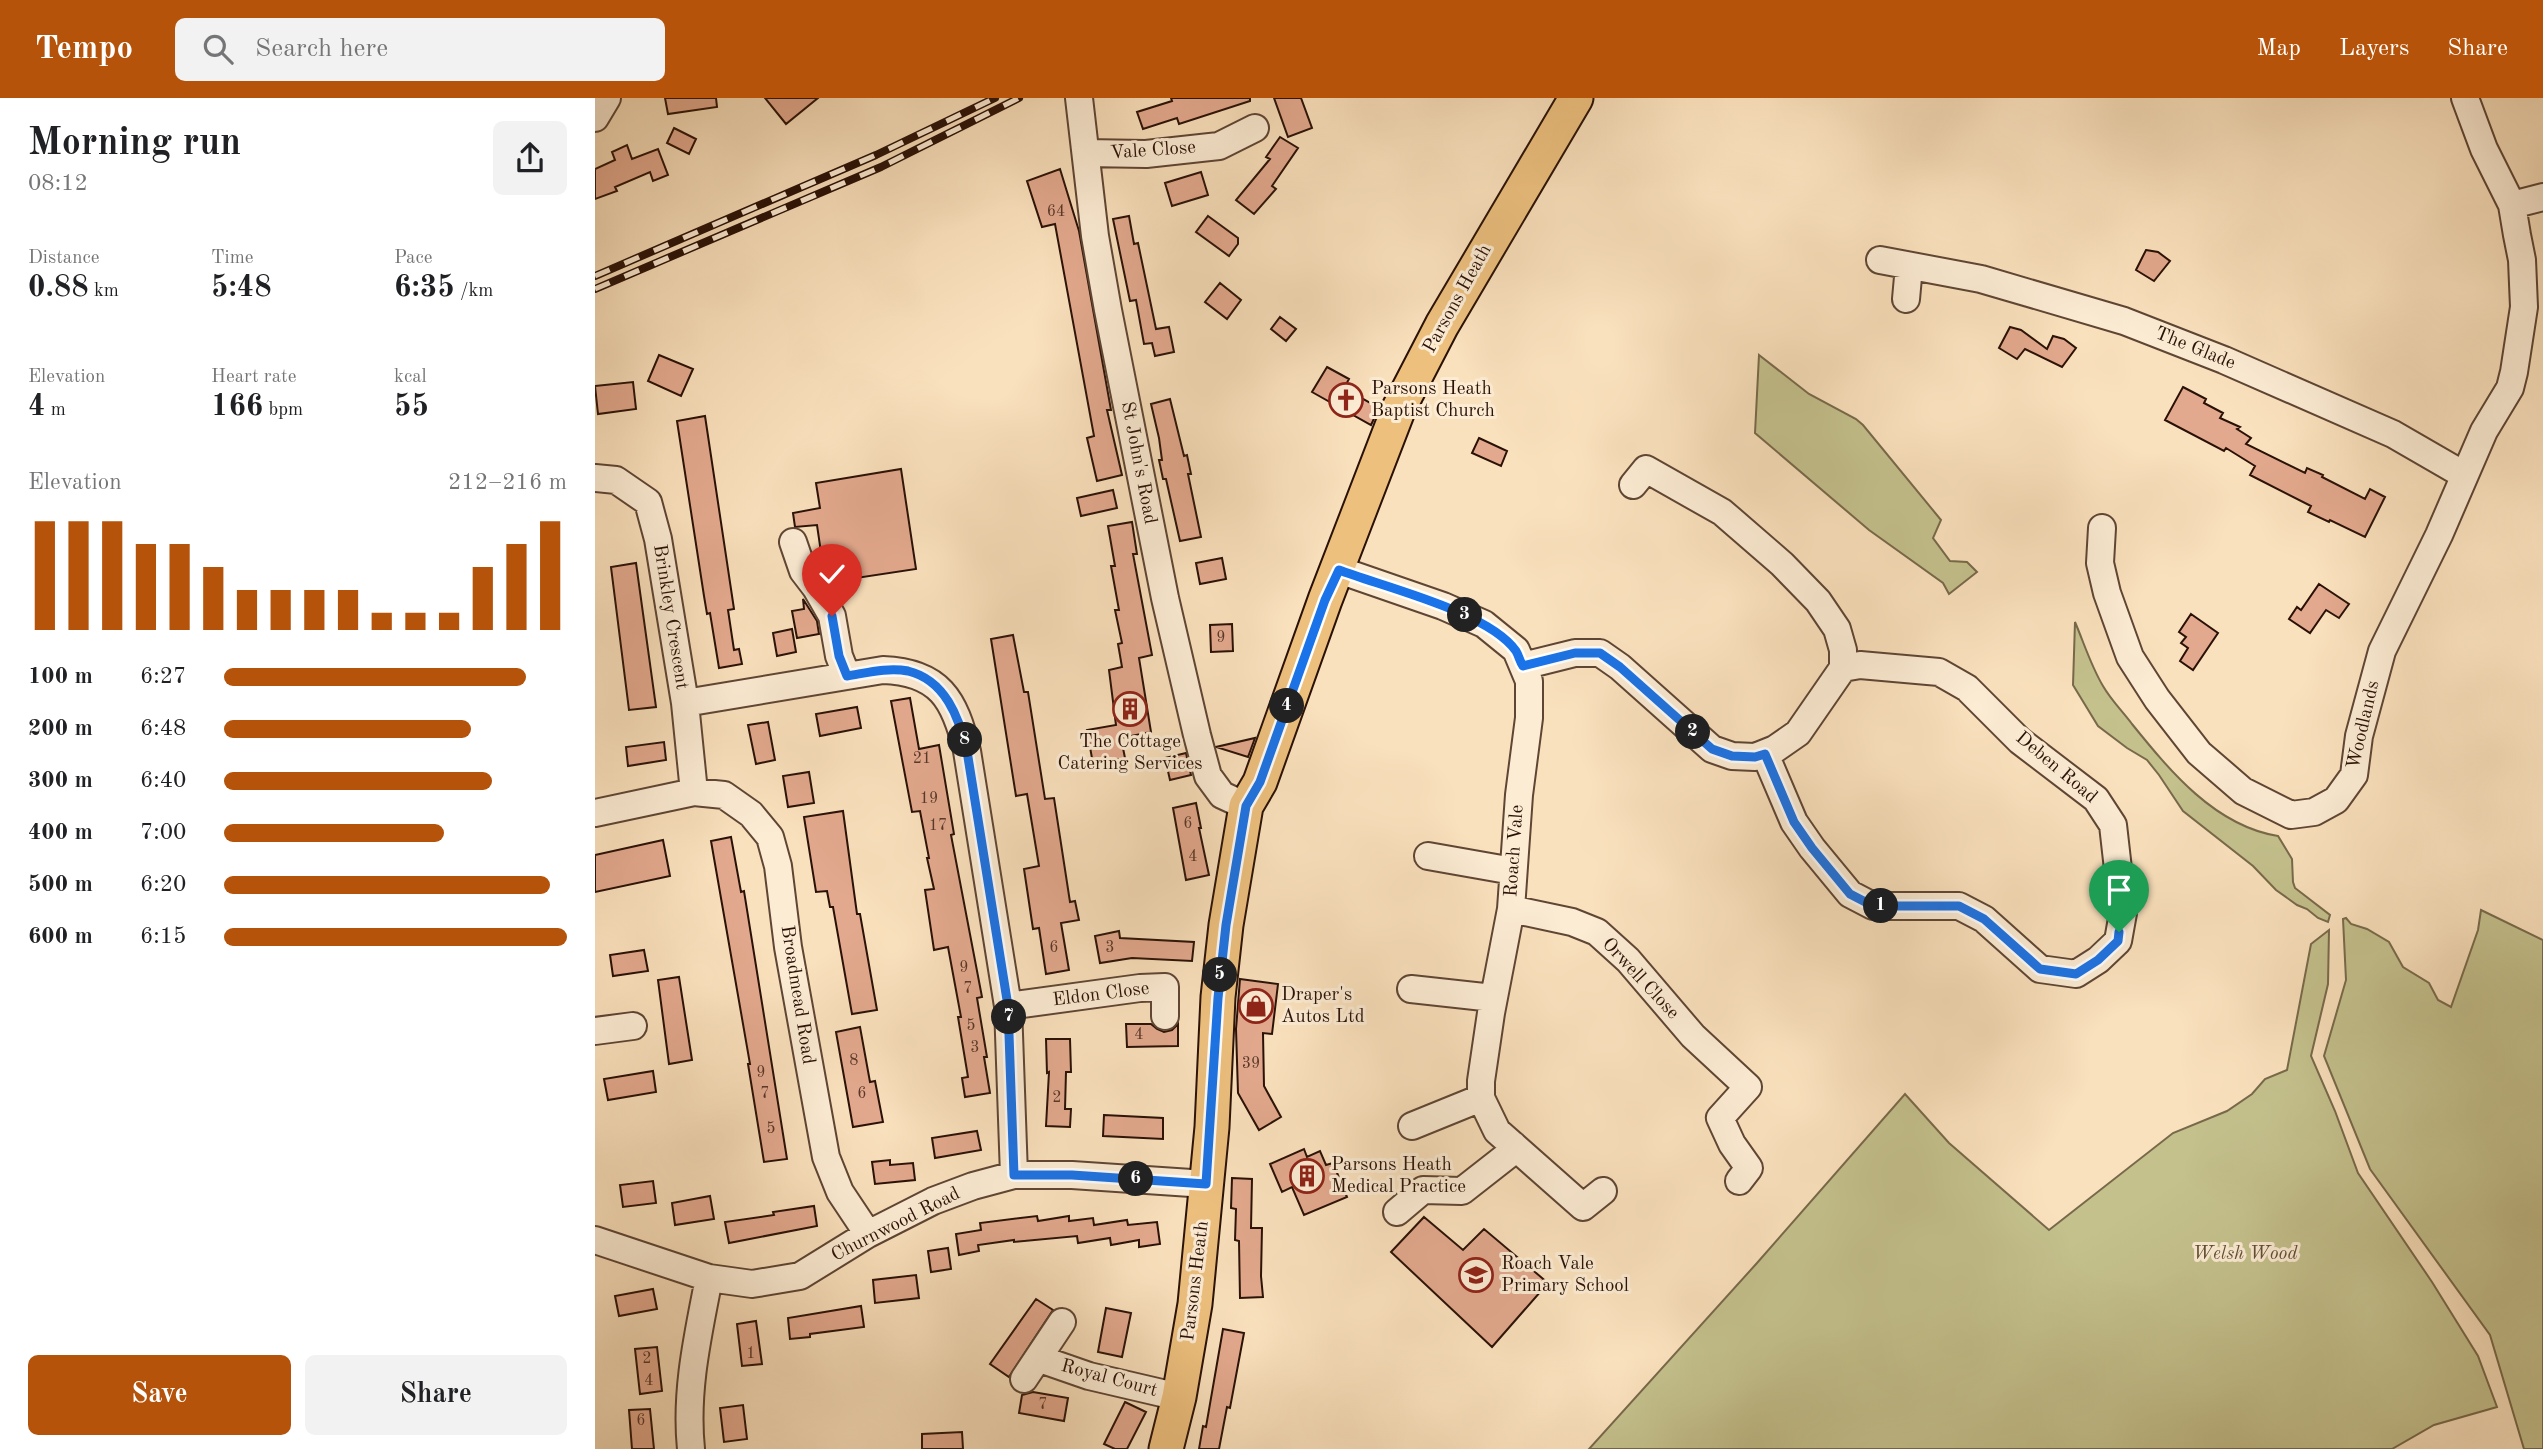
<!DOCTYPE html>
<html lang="en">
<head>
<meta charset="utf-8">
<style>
  body { margin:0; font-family:"Old Standard TT",serif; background:#f2f2f2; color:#202124; height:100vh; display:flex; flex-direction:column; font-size:26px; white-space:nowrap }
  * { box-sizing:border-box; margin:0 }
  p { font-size:23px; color:#757577 }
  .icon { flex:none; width:38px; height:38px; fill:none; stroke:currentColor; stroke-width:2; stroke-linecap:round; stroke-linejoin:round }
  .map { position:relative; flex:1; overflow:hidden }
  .details { display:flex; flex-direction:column; background:#fff; width:595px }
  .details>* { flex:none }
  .pin { position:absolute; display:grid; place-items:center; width:60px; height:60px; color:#fff; margin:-72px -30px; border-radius:50% 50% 50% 0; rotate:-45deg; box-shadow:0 0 7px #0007 }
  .pin .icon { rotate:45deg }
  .km { position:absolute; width:35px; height:35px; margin:-18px; border-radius:50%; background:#222; color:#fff; font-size:19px; line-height:35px; text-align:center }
  .round { display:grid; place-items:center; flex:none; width:74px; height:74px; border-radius:10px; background:#f2f2f2 }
  .summary { display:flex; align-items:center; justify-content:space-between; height:119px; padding:0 28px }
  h1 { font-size:38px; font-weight:700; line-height:52px }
  .metrics { display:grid; grid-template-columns:repeat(3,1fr); gap:10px; height:119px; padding:7px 28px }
  .metrics div { display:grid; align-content:center }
  .metrics b { font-size:30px; font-weight:700 }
  .metrics small { font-size:19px; font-weight:400 }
  .metrics p { font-size:19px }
  .chart { height:196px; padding:14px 28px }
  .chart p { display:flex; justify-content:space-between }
  .chart svg { width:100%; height:126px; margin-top:7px; stroke:#b45309; stroke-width:6 }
  .cta { display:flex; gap:14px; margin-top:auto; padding:14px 28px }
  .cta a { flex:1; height:80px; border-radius:10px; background:#b45309; color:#fff; font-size:28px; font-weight:700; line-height:80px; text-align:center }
  .cta a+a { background:#f2f2f2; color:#202124 }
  ul { padding:0 28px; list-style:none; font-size:23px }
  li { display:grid; grid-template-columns:112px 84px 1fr; align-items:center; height:52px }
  li i { height:18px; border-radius:9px; background:#b45309 }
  header { display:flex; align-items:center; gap:42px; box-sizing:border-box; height:98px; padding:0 35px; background:#b45309; color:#fff }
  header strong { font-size:33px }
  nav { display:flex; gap:38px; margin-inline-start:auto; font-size:24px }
  .search { width:490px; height:63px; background:#f2f2f2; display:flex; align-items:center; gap:18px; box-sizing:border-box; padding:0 24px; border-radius:10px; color:#757577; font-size:26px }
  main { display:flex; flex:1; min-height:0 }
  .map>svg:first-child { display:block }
</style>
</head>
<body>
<header>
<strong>Tempo</strong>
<div class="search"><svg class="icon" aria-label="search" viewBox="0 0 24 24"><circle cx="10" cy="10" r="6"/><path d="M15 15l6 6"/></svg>Search here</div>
<nav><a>Map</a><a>Layers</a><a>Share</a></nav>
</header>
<main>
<section class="details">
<div class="summary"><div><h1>Morning run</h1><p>08:12</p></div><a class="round"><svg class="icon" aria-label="share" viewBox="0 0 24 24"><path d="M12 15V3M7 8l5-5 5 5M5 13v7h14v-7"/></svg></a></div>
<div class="metrics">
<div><p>Distance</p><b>0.88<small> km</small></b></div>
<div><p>Time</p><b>5:48</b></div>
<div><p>Pace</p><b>6:35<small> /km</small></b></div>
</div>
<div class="metrics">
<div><p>Elevation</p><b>4<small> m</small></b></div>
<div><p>Heart rate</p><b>166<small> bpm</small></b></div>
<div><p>kcal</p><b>55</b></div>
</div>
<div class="chart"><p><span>Elevation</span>212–216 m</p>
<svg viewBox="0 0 160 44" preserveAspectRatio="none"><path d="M5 44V6M15 44V6M25 44V6M35 44V14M45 44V14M55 44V22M65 44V30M75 44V30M85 44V30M95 44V30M105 44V38M115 44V38M125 44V38M135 44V22M145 44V14M155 44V6"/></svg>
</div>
<ul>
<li><b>100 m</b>6:27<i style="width:88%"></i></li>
<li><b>200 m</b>6:48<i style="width:72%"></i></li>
<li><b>300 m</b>6:40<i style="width:78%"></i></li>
<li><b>400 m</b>7:00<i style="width:64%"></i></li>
<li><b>500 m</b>6:20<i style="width:95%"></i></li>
<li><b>600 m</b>6:15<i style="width:100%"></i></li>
</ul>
<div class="cta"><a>Save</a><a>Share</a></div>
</section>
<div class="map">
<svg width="1948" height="1351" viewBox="0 0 1948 1351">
  <rect width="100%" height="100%" fill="#fae1bd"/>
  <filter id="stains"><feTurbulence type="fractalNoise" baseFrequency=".00286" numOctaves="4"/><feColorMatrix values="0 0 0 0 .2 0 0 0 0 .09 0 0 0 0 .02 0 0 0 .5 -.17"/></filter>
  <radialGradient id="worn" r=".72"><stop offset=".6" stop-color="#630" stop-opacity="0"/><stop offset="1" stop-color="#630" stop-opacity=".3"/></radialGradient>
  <path fill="#c4c18d" stroke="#77694a" stroke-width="2" d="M1164 257 1214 296 1261 321 1268 327 1346 422 1338 440 1355 463 1372 464 1382 474 1354 496 1348 485 1274 432 1160 335Z
    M1480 524C1489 545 1496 568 1508 588 1516 602 1528 614 1537 626 1575 673 1620 728 1683 738L1697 761 1698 784 1700 790 1735 817 1733 824 1723 820 1712 811 1702 807 1681 792 1658 768 1588 713 1564 677 1552 662 1532 650 1503 628 1478 587Z
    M1886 812 1948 842V1351H1929L1895 1237 1775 1071 1729 958 1751 882 1748 821 1751 820 1756 826 1772 831 1794 844 1808 869 1834 885 1843 902 1856 909 1883 832Z
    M1734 832 1733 886 1716 958 1740 1013 1763 1075 1837 1184 1883 1258 1902 1309 1839 1327 1797 1351H994L1162 1165 1310 996 1354 1045 1454 1132 1578 1035 1632 1013 1657 996 1670 981 1692 972 1716 846Z"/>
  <path fill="#e3a98e" stroke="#2a1107" stroke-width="2" d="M70 0H121L122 9 73 16Z
    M170 0H223L191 26Z
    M576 0H655V3L584 26 582 20 548 31 542 14 577 3Z
    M679 0H706L717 30 693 39Z
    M79 30 101 41 94 56 72 45Z
    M685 39 703 50 677 88 681 91 659 116 641 102 675 61 671 59Z
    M32 47 37 61 63 51 73 77 58 83 55 74 20 89 22 93 0 101V71L20 62 17 54Z
    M465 71 484 133 516 312H512L527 377 502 383 492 340 499 338 460 126 447 129 432 83Z
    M606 74 613 97 577 108 570 85Z
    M534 118 539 146 543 145 561 231 574 229 579 254 560 258 557 245 549 246 541 202 535 203 518 121Z
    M613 118 643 140V146L634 158 601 134Z
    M1551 152 1563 154 1575 163 1559 183 1541 172Z
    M625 185 646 202 632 221 610 204Z
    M685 219 701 231 691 243 676 231Z
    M1415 229 1426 232 1452 251 1458 238 1469 241 1481 250 1467 269 1430 251 1422 261 1404 250Z
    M64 257 98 271 86 298 53 283Z
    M732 269 754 281 749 290 784 310 776 327 717 294Z
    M38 284 41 311 3 316 0 288Z
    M1588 289 1611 301 1609 305 1628 315 1625 320 1645 329 1642 331 1656 340 1651 346 1710 375 1712 370 1728 377 1727 379 1770 401 1775 391 1790 399 1770 439 1735 422 1734 424 1713 414 1716 408 1655 377 1660 368 1631 350 1629 353 1570 322Z
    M575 301 589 358 592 357 596 376H593L606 439 585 443 571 381H568L564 362H567L564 340 556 306Z
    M110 318 139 511 133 512 139 552 144 551 147 566 124 570 115 515 112 516 109 498 82 323Z
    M884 340 912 353 906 368 877 355Z
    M306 371 321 471 235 484 229 475 222 427 200 429 198 415 225 410 221 385Z
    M518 392 522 410 486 418 482 400Z
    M537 424 542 456H538L557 557 544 560 556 634 526 640 530 660 498 666 492 632 521 627 514 572 527 569 523 546 527 545 520 512H524L516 468H520L513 428Z
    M627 460 631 481 605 486 601 465Z
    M41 465 61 609 34 612 16 469Z
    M1724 486 1754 506 1744 520 1731 512 1715 535 1694 521 1702 509 1706 512Z
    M208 501 222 523 224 536 202 540 197 513 209 511Z
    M1596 516 1623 535 1598 572 1585 563 1593 550 1586 545 1591 539 1584 534Z
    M637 526 638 553 616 554 615 527Z
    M197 531 201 554 182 558 178 535Z
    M418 537 429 594H433L450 701 459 700 475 804 480 803 484 822 466 825 474 872 451 876 444 830 438 831 429 771 444 768 432 696 421 698 396 541Z
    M315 600 324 651 344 647 359 736 356 737 387 899 382 900 392 959H389L395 995 370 999 367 980 373 979 363 919H366L353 849 339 852 330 792 339 791 332 760H334L325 713 317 714 296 603Z
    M262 609 266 630 225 638 221 616Z
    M173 624 180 662 161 666 153 627Z
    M660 640 653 659 621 649Z
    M69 644 71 662 33 668 31 649Z
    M591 655 596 677 575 682 570 660Z
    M214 674 219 705 193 709 188 678Z
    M601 705 606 730H604L614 777 591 782 578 710Z
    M248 713 262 816H265L282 912 257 916 238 809H235L232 793 221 794 209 719Z
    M136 739 146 794 149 793 192 1061 169 1064 153 966H155L116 743Z
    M68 742 75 778 0 794V757Z
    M524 833 525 840 599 844 597 863 537 860 505 865 500 838Z
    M49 852 53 873 18 878 15 857Z
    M84 879 97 962 74 966 63 882Z
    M645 881 683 886 677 936 668 935 669 988 686 1019 664 1032 643 995 641 931Z
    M531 926H556L562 931 569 934 577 932 583 926V948L532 949Z
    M265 929 275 984 280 983 288 1024 258 1029 241 934Z
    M451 941H475L476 974H471L470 1011H476L475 1029 451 1028 454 974 452 975Z
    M58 973 61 994 13 1002 9 981Z
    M509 1017 568 1020V1041L508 1038Z
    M382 1033 386 1052 340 1060 337 1040Z
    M709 1051 712 1059 725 1053 731 1067 738 1065 752 1099 709 1117 697 1089 687 1094 675 1066Z
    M295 1062V1067L318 1065 320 1082 280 1086 277 1064Z
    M637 1080 657 1081 656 1130H667L666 1178 668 1199 645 1200 644 1143 640 1142 641 1111 636 1110Z
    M58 1083 61 1105 28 1109 25 1087Z
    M115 1098 119 1121 80 1127 77 1105Z
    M219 1108 222 1128 134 1145 130 1124 179 1117 178 1114Z
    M442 1118 443 1123 474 1118V1123L498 1120 499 1127 532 1122 533 1127 562 1124 565 1146 544 1149V1142L516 1147 515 1140 483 1145 482 1138 419 1144V1142L383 1147 384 1153 364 1157 361 1136 386 1132 385 1125Z
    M829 1119 868 1152 889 1131 953 1185 897 1249 796 1154Z
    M353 1150 356 1171 336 1174 333 1153Z
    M321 1177 324 1200 280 1205 278 1182Z
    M58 1191 62 1211 24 1218 20 1198Z
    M441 1201 458 1212 414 1279 395 1266Z
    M266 1208 269 1229 215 1236V1239L195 1241 193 1220Z
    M511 1210 536 1215 527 1259 503 1254Z
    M161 1223 167 1266 147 1268 142 1226Z
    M628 1231 649 1235 635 1310 632 1309 624 1351H604L608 1328 611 1329Z
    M62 1249 67 1293 45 1296 40 1251Z
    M438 1294 473 1300 469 1323 424 1315 427 1297Z
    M530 1304 551 1314 532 1351H520L509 1346Z
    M148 1307 152 1341 129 1344 125 1310Z
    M55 1311 59 1351H37L34 1312Z
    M367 1334 368 1351H327V1336Z"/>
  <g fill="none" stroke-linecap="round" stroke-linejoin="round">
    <g stroke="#5e4534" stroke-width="30">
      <path id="minor" d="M484 0 500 138 513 212 570 500 602 637 613 678 627 697 651 708
        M0 20 12 0
        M491 55 551 56 624 48 660 30
        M1917 107 1948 99
        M1285 162 1386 181 1529 223 1629 262 1798 336 1869 377
        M1311 201 1314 168
        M0 380 21 382 53 404 63 441 90 605 99 694
        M1507 430 1505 465 1512 495 1535 559 1562 601 1604 655 1648 693 1696 717 1719 714 1741 702 1759 677 1764 638 1787 553 1844 437 1889 333 1915 290 1919 274 1929 209 1927 162 1922 137 1917 107 1889 51 1870 0
        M198 444 208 473 221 490 237 518 244 558 252 578
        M744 472 848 508 889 526 921 552 934 583V620L924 697 916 811 896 915 886 983V1000L902 1033 988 1109 1008 1093
        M928 568 980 555H1005L1025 569 1117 651 1137 658 1160 659 1180 651 1203 635 1248 570V552L1242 531 1223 503 1187 466 1127 414 1051 371 1038 387
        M90 605 288 572C344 574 360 601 372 653L413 908 419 1077
        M1170 656 1199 724 1217 750 1255 796 1278 808H1364L1389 821 1445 871 1481 876 1503 862 1523 843 1528 815 1518 727 1501 701 1425 643 1372 590 1344 574 1265 567 1248 570
        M0 715 99 694 129 697 156 716 175 739 183 768 193 849 231 1059 245 1094 273 1136
        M833 758 918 773
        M916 811 977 824 1002 834 1033 862 1098 938 1153 989 1125 1020 1137 1046 1154 1070 1144 1083
        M816 891 898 900
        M413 908 545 890 570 889V918
        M0 933 38 928
        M817 1028 886 1000
        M802 1114 828 1092 867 1093 913 1057 918 1047
        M0 1142 114 1180 157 1186 205 1178 273 1136 338 1103 378 1088 419 1077H477L611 1086
        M445 1261 494 1278 584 1299
        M429 1281 467 1224
        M96 1351C90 1293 103 1237 114 1180"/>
    </g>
    <g stroke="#2a1107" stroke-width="37">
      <path id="major" d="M571 1351 584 1299 600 1206 617 1029 623 899 631 827 651 708 665 684 730 502 804 310 847 227 981 0"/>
    </g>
    <use href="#minor" stroke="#fcecd4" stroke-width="26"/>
    <use href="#major" stroke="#edc07e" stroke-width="33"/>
    <g stroke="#2a1107" stroke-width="8">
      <path id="rail" d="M0 178 281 57 400 0
        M0 191 286 69 424 0"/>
    </g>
    <use href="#rail" stroke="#fcecd4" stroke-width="5" stroke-dasharray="16" stroke-linecap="butt"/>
  </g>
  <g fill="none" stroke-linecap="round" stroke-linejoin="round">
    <g stroke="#fff" stroke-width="14">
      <path id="route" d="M237 518 244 558 252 578C271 575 293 569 313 573 350 582 364 619 372 653L413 908 419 1077H477L611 1086 623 900 631 827 651 708 665 684 730 502 744 472C789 489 894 514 921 553 924 558 925 564 928 568L980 555H1005L1025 569 1117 651 1137 658 1160 659 1170 656 1199 724 1217 750 1255 796 1278 808H1364L1389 821 1445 871 1481 876 1503 862 1523 843 1524 834"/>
    </g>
    <use href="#route" stroke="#1a73e8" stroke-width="9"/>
  </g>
  <defs>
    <g id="church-ring" transform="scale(1.75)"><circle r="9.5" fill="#fcecd4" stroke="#8f2418" stroke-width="1.5"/><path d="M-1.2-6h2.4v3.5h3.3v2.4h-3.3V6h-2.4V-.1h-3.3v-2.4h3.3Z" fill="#8f2418"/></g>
    <g id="building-ring" transform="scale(1.75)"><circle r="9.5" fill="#fcecd4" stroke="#8f2418" stroke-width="1.5"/><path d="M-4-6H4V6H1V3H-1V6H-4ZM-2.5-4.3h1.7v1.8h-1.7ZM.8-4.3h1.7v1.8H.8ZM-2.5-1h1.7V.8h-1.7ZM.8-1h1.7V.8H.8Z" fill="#8f2418"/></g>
    <g id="shop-ring" transform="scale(1.75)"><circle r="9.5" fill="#fcecd4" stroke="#8f2418" stroke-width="1.5"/><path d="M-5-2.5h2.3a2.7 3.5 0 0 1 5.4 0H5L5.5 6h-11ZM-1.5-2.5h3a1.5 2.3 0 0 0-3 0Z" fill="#8f2418"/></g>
    <g id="school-ring" transform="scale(1.75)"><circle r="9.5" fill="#fcecd4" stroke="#8f2418" stroke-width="1.5"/><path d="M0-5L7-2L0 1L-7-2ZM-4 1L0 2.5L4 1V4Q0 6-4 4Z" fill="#8f2418"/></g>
  </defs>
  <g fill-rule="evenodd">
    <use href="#church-ring" x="751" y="302"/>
    <use href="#building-ring" x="535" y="611"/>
    <use href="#shop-ring" x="661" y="908"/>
    <use href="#building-ring" x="712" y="1078"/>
    <use href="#school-ring" x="881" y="1177"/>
  </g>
  <g text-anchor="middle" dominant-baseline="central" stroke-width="6" stroke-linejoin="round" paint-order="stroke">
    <g font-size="16" fill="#583729">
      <text x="461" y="114">64</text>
      <text x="626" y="540">9</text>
      <text x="327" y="661">21</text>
      <text x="334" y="701">19</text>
      <text x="593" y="726">6</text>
      <text x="343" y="728">17</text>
      <text x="598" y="759">4</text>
      <text x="459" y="850">6</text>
      <text x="515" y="850">3</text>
      <text x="369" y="870">9</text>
      <text x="373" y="891">7</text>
      <text x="376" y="928">5</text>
      <text x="544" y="937">4</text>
      <text x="380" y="950">3</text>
      <text x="259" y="963">8</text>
      <text x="656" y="966">39</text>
      <text x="166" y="975">9</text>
      <text x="170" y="996">7</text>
      <text x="267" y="996">6</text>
      <text x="462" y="1000">2</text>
      <text x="176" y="1031">5</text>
      <text x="156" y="1256">1</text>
      <text x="52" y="1261">2</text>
      <text x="54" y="1283">4</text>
      <text x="448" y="1307">7</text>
      <text x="46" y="1323">6</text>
    </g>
    <g font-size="19" fill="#2a1107" stroke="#fcecd4">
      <text transform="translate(558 53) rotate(-4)">Vale Close</text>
      <text transform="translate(863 201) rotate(-61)">Parsons Heath</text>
      <text transform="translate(1600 251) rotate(22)">The Glade</text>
      <text transform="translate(543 365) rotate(79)">St John's Road</text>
      <text transform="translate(75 519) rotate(81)">Brinkley Crescent</text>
      <text transform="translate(1769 627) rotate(-77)">Woodlands</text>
      <text transform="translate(1461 670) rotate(40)">Deben Road</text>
      <text transform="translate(920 753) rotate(-86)">Roach Vale</text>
      <text transform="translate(1045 881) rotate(47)">Orwell Close</text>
      <text transform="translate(202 897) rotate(81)">Broadmead Road</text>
      <text transform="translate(506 897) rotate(-7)">Eldon Close</text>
      <text transform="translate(301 1127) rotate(-27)">Churnwood Road</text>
      <text transform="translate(601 1183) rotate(-83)">Parsons Heath</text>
      <text transform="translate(514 1281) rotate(15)">Royal Court</text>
    </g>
    <g font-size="19" fill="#2a1107" stroke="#fcecd4" text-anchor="start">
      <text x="776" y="291">Parsons Heath<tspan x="776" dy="22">Baptist Church</tspan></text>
      <text x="535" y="644" text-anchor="middle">The Cottage<tspan x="535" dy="22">Catering Services</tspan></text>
      <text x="686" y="897">Draper's<tspan x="686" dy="22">Autos Ltd</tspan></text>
      <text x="736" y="1067">Parsons Heath<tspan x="736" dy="22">Medical Practice</tspan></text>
      <text x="906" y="1166">Roach Vale<tspan x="906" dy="22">Primary School</tspan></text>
    </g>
    <g font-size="19" font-style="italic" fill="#604f36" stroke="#fcecd4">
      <text x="1650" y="1156">Welsh Wood</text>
    </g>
  </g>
  <rect width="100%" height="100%" filter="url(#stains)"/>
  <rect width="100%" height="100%" fill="url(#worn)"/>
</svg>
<div class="pin" style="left:1524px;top:834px;background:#1e9e55"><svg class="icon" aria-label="arrive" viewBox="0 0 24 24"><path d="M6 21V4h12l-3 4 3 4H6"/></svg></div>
<div class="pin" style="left:237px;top:518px;background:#d93025"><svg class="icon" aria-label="check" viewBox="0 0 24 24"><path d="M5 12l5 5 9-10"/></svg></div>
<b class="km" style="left:1286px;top:808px">1</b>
<b class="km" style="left:1098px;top:634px">2</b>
<b class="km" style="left:870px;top:517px">3</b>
<b class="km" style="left:692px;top:608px">4</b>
<b class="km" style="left:625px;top:877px">5</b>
<b class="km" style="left:541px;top:1081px">6</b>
<b class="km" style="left:414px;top:919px">7</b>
<b class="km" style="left:370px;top:642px">8</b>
</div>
</main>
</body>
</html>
